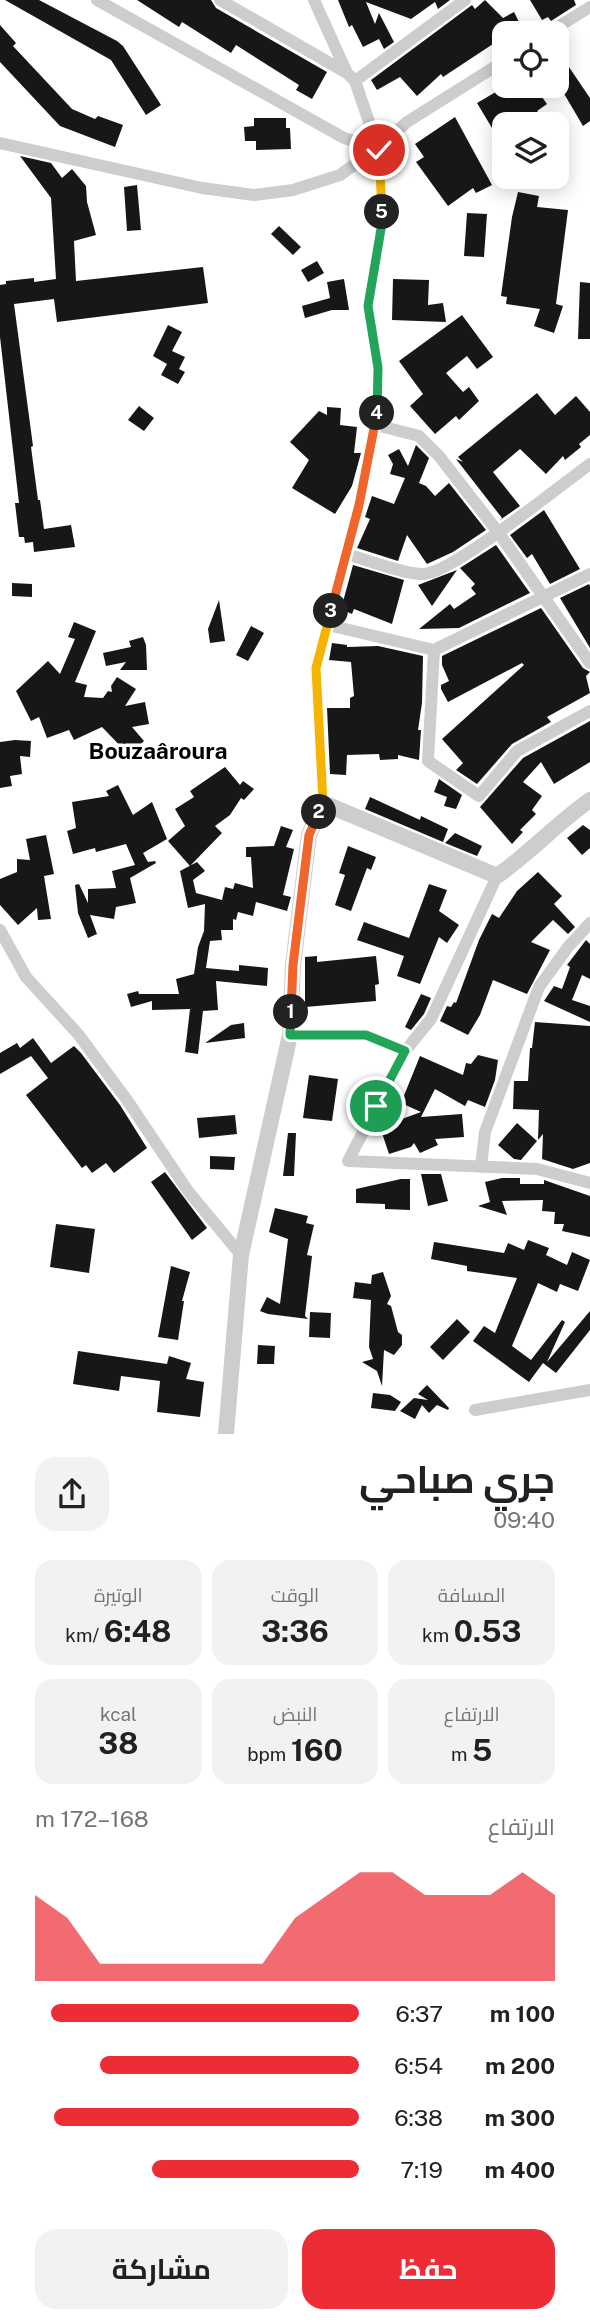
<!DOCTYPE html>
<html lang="ar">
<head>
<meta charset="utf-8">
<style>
  body { margin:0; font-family:"Public Sans",Cairo,sans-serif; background:#f2f2f2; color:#202124; direction:rtl; height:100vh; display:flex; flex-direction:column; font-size:26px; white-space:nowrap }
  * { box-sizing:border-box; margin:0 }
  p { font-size:23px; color:#757577 }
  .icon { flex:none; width:38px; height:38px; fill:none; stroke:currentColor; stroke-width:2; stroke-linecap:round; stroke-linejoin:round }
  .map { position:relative; height:1434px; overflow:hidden; direction:ltr }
  .details { display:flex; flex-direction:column; background:#fff; flex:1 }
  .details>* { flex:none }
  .fabs { position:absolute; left:492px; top:21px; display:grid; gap:14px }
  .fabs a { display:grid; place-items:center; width:77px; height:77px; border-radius:14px; background:#fff; box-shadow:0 4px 18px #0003; font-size:35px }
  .pin { position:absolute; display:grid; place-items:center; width:60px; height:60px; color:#fff; margin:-30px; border:4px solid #fff; border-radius:50%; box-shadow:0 2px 7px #0007 }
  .km { position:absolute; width:35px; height:35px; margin:-18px; border-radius:50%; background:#222; color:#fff; font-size:19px; line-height:35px; text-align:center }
  .round { display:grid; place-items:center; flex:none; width:74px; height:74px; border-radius:21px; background:#f2f2f2 }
  .overview { display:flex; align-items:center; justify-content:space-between; height:119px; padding:0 35px }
  h1 { font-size:38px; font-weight:700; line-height:52px }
  .figures { display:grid; grid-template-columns:repeat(3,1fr); gap:10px; height:119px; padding:7px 35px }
  .figures div { display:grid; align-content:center; border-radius:18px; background:#f2f2f2; text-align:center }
  .figures b { font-size:30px; font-weight:700 }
  .figures small { font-size:19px; font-weight:400 }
  .figures p { font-size:19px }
  .chart { height:196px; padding:14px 35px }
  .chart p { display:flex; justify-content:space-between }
  .chart svg { width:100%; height:126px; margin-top:7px; fill:#ed2d35; opacity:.7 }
  .cta { display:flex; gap:14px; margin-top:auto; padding:14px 35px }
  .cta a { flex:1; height:80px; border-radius:21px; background:#ed2d35; color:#fff; font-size:28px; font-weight:700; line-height:80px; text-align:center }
  .cta a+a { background:#f2f2f2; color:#202124 }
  ul { padding:0 35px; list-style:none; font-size:23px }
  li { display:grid; grid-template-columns:112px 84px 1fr; align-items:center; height:52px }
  li i { height:18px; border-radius:9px; background:#ed2d35 }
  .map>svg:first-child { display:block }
</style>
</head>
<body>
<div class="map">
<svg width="590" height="1434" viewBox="0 0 590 1434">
  <rect width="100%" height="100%" fill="#fff"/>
  <path fill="#171717" d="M5 0H39L117 41 123 46 161 105 146 115 111 60Z
    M137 0H211L216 8 327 72 312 99 296 90 299 85 236 45 231 53 182 22 179 27Z
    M338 0H450L438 9 435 2 411 19 366 2 375 24 379 13 394 42 384 49 379 39 363 47 352 25 349 27Z
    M485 0 503 18 514 12 522 28 504 33V52L496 42 443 77 441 74 417 96 400 77 377 90 371 80 472 5 475 9Z
    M530 0H574L576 5 551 21 548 17 542 20Z
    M0 25 16 43 13 46 72 109 95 119 98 116 123 125 115 147 60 126 0 62Z
    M556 48 590 98V121L583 126 556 80Z
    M506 86H529L534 93 537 90 547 104 537 111 550 124H504V148L477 103Z
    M455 117 492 185 476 193 473 188 448 206 416 162 424 157 415 144Z
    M254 118H286V128H290L291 149 256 150V141H245L244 127 254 126Z
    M20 156 51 163 62 178 72 169 86 186 87 202 96 235 74 241 76 281 203 267 208 303 57 322 54 299 14 304 33 446 31 447 38 500H40L44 529 71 525 75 547 34 552 33 542 25 543 24 537H19L15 503H19L0 337V285L6 284V281L34 278V282L56 279 51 198Z
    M137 185 141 230 127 231 124 187Z
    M518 192 539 196 537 207 568 210 556 304 563 306 554 333 534 326 540 309 506 304 507 297 501 296 512 217Z
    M467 213 487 214 484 257 464 256Z
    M279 226 301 247 293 255 271 234Z
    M317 261 324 273 308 282 301 270Z
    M344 279 349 310H332L305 318 302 306 330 298 327 282Z
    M393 279 429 280 428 305 443 303 446 322 392 320Z
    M580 282 590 283V339H578Z
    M462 315 493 357 477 369 467 356 446 373 463 392 469 387 479 401 459 420 456 416 435 434 410 406 423 394 399 361Z
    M168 325 182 332 172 351 185 357 179 369 185 372 178 384 161 375 167 364 153 356Z
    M537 393 555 415 576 396 590 412V435L579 444 581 447 565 460 563 456 546 474 520 449 493 472 520 506 500 520 502 518 456 459 463 462 458 457Z
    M139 406 154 418 144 431 128 420Z
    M327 407 341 408 340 425 357 427 354 453H361L352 486 335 514 292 488 309 460 290 442 319 411 327 415Z
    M416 445 429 458 419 483 426 486 435 496 449 483 486 530 453 552 427 564 407 535 398 561 357 548 370 519 365 517 372 496 394 504 405 478 390 474 393 464 388 455 399 449 408 466Z
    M544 510 580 569 550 584 532 554 527 558 510 535Z
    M496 545 530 593 459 628 419 629 450 604 454 609 476 594 471 588 475 584 460 568Z
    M353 565 404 580 392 624 354 609 352 614 341 609Z
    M457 570 432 606 418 585Z
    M12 583 32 584V597L12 596Z
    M589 584 590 586V648L560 598Z
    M219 600 225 641 210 643 208 629Z
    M541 608 583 668 590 672 586 676 590 693 547 717 551 722 512 744 477 784 456 770 463 763 442 739 524 665 522 663 448 702 441 689V685L449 681 442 665V656Z
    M74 622 96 631 75 682 87 685 84 697 103 698 108 691 112 692 111 686 117 677 136 689 125 706 145 702 149 724 132 727 144 741 129 755 102 727 74 740 69 730 47 738 39 717 31 721 16 691 48 661 60 674 75 639 68 637Z
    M251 626 264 633 248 661 236 655Z
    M143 637 146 645 147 670H120L126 662 106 666 103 653 131 647 129 641Z
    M332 643 347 645V647L378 646 423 656 422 703 418 730H421L419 760 398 755V759L380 760 379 754 347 755 346 775 330 774 327 708H350V698L354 696 351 662 329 660Z
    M590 721V762L554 784 541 762 523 782 542 796 532 810 536 814 520 830 523 832 512 844 480 807 523 758Z
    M15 740 31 741 30 757 20 756 22 774 10 776 12 786 0 788V742Z
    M225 767 240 785 243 781 254 789 244 800 241 798 230 815 215 826 222 833 190 866 168 841 185 826 175 809 194 797 190 791Z
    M439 779 462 795 456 809 444 806 447 797 434 792Z
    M118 785 133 815 152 802 167 839 143 853 148 862 155 861 156 863 130 878 136 903 116 907 114 919 90 915 97 934 88 938 78 913 75 885 79 884 88 903V889L116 888 112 871 135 865 126 844 96 852 95 848 73 854 67 831 76 828 72 802 109 796 106 791Z
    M370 797 420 820 421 816 448 829 443 842 365 809Z
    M583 825 590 830V848L582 855 567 838Z
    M281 826 293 830 286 847 294 849 283 895 291 897 287 911 256 902 253 916 238 912 236 920 233 919V930H221L222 940 210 941 206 968 239 971V965L268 968 267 986 216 981 218 1010 203 1011 198 1054 185 1052 190 1009 152 1010V1001L131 1007 127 994 138 991 139 994H179L176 979 194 974 198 947 204 931 205 904 188 908 180 871 197 862 205 871 193 880 196 893 222 900 225 887 233 889 235 883 253 888 251 857H246V847L274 846Z
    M455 833 482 846 477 856 445 843Z
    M46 835 54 874 44 876 51 919 38 920 37 908 18 925 0 905V879L17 872V859L30 860 26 839Z
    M348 846 376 857 371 870 367 868 351 911 335 905 345 875 339 873Z
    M538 872 562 896 554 904 575 927 568 934 553 920 531 942 550 950 527 994 493 980 480 1015 468 1035 440 1021 447 1006 451 1007 454 1002 456 1003 479 940 492 914 499 918 517 891Z
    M429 884 447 890 439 911 459 925 447 943 439 937 420 984 397 976 404 956 357 940 364 922 409 938Z
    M586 940 590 944V979L582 975 572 1000 590 1006V1022L544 1001 554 986 562 989 570 967 567 965Z
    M317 956V962L376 956 379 984 375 985 376 1001 305 1007V957Z
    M421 994 431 998 424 1014 411 1030 405 1027Z
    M535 1022 590 1026V1163L573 1169 542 1159 543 1134 538 1140 539 1110 513 1109 514 1081H528L530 1048H532Z
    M244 1023 245 1038 205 1043 231 1025Z
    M33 1038 51 1063 74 1046 81 1053 120 1105 147 1148 114 1173 106 1163 92 1173 86 1165 82 1168 26 1095 48 1078 31 1056 0 1074V1053L17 1043 20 1048Z
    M478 1055 498 1060 495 1080 485 1107 468 1100 465 1106 435 1089 421 1117 462 1114 464 1137 435 1139 438 1145 420 1153 414 1143 411 1147 389 1154 380 1127 421 1112 401 1103 420 1056 463 1075 466 1063 471 1064Z
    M309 1075 338 1079 332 1121 303 1118Z
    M235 1115 237 1134 199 1138 197 1118Z
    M517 1123 537 1141 521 1160 514 1159 498 1145Z
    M288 1133H296L294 1176H283Z
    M210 1156 235 1157 234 1170 210 1169Z
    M165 1172 207 1228 192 1240 151 1182Z
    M421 1174H441L448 1201 428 1206Z
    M502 1178H520V1184H544V1180L590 1196V1237L562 1231 564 1224H554L555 1212 542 1211 543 1200 502 1201 507 1215 478 1206 490 1202 485 1182Z
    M401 1179H410V1210L385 1209V1204L356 1203V1189Z
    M275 1208 308 1216 306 1223 314 1225 307 1255 312 1256 305 1316 308 1319 268 1314 260 1311 267 1297 280 1304 288 1239 269 1232Z
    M56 1224 95 1229 89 1273 50 1267Z
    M528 1240 549 1248 546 1255 567 1265 572 1252 590 1260 578 1291 560 1284 557 1292 538 1283 512 1346 531 1360 562 1320 565 1322 547 1362 590 1311V1330L556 1373 543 1363 529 1382 473 1341 484 1326 495 1333 517 1278 467 1271V1266L431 1259 434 1242 504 1253 508 1243 524 1250Z
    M171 1266 190 1272 182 1301H184L178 1340 158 1337Z
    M383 1272 391 1296 387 1304 391 1306 398 1332 402 1335V1345L394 1355 384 1350 382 1386 377 1371 362 1362 373 1359 369 1347 371 1300 353 1298 355 1282 371 1284 372 1275Z
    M310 1312 331 1313 330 1338 309 1337Z
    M457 1319 470 1332 443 1360 430 1347Z
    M258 1345 275 1346 274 1364H257Z
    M78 1351 167 1364 169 1356 191 1363 186 1379 204 1382 200 1417 157 1412 160 1381 121 1376 119 1391 73 1384Z
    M427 1385 449 1408 448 1410 437 1405 429 1413 422 1405 415 1419 400 1411 414 1398 428 1400 418 1394Z
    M373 1393 390 1395 401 1402 395 1411 371 1408Z"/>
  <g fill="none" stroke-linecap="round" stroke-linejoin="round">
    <path stroke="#cdcdcd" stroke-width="12" d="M97 0 344 138 378 148
      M220 0 347 73
      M314 0 347 73 355 81 379 151 382 223 368 306 378 368 376 425 359 505 316 668 323 803
      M548 33 590 7
      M355 81 465 0
      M0 143 202 188 254 195 293 190 340 175 378 148 407 122 504 61
      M376 425 419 436 439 456 498 532 590 663
      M346 554C365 559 406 575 424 574 452 573 561 485 590 464
      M328 625 434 650 590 574
      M434 650 428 761 479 796 517 751 590 711
      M0 930 26 977 78 1034 127 1100 188 1191 241 1255
      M290 1035H366L405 1051 431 1019 497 876
      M405 1051 348 1161 537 1169 590 1183
      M481 1167 485 1132 539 987 568 947 590 923
      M475 1410 590 1390"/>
    <path stroke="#cdcdcd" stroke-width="16" d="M226 1434 241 1255 290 1035 293 965 309 835 323 803 497 876C530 853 557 823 590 800"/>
  </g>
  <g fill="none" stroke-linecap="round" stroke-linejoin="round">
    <g stroke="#fff" stroke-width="14">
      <path id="split-1" d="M291 1012 290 1035H366L405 1051 376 1106"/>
    </g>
    <g stroke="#fff" stroke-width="14">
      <path id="split-2" d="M291 1012 293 965 309 835 319 812"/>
    </g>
    <g stroke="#fff" stroke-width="14">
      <path id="split-3" d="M319 812 323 803 316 668 331 611"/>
    </g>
    <g stroke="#fff" stroke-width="14">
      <path id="split-4" d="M331 611 359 505 377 413"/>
    </g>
    <g stroke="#fff" stroke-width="14">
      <path id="split-5" d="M377 413 378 368 368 306 382 223V212"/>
    </g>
    <g stroke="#fff" stroke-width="14">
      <path id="split-6" d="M379 150 382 212"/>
    </g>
    <use href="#split-1" stroke="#22a559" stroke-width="9"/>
    <use href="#split-2" stroke="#f0652b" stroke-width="9"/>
    <use href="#split-3" stroke="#f5b400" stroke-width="9"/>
    <use href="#split-4" stroke="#f0652b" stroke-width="9"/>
    <use href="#split-5" stroke="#22a559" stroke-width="9"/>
    <use href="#split-6" stroke="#f5b400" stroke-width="9"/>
  </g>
  <g text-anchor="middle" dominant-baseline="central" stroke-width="7" stroke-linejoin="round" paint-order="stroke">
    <g font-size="23" font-weight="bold" fill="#000" stroke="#fff">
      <text x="158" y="750">Bouzaâroura</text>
    </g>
  </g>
</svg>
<div class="fabs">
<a><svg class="icon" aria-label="locate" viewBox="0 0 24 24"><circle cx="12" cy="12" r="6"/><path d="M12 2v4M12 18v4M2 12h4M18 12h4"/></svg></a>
<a><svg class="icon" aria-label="layers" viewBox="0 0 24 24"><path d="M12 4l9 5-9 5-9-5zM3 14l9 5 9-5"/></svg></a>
</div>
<div class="pin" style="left:376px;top:1106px;background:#1e9e55"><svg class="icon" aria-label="arrive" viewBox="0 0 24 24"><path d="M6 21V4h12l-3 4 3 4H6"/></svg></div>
<div class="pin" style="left:379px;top:150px;background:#d93025"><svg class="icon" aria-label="check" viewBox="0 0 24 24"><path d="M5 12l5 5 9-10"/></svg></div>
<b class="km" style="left:291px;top:1012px">1</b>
<b class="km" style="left:319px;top:812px">2</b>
<b class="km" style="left:331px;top:611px">3</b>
<b class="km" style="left:377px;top:413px">4</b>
<b class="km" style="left:382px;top:212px">5</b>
</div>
<section class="details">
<div class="overview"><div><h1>جري صباحي</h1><p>09:40</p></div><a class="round"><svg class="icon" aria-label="share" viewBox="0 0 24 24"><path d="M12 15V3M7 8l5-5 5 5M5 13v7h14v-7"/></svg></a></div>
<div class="figures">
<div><p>المسافة</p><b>0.53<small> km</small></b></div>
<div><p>الوقت</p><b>3:36</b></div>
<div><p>الوتيرة</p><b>6:48<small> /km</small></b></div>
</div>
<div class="figures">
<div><p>الارتفاع</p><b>5<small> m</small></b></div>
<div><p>النبض</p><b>160<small> bpm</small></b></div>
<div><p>kcal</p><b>38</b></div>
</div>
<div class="chart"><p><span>الارتفاع</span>168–172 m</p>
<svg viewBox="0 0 160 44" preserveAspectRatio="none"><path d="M0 44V14L10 22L20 38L30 38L40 38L50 38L60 38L70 38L80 22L90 14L100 6L110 6L120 14L130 14L140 14L150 6L160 14V44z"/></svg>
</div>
<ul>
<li><b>100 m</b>6:37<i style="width:95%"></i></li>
<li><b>200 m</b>6:54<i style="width:80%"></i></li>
<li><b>300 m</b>6:38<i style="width:94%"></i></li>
<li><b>400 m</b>7:19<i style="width:64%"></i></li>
</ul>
<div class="cta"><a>حفظ</a><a>مشاركة</a></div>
</section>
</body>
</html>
